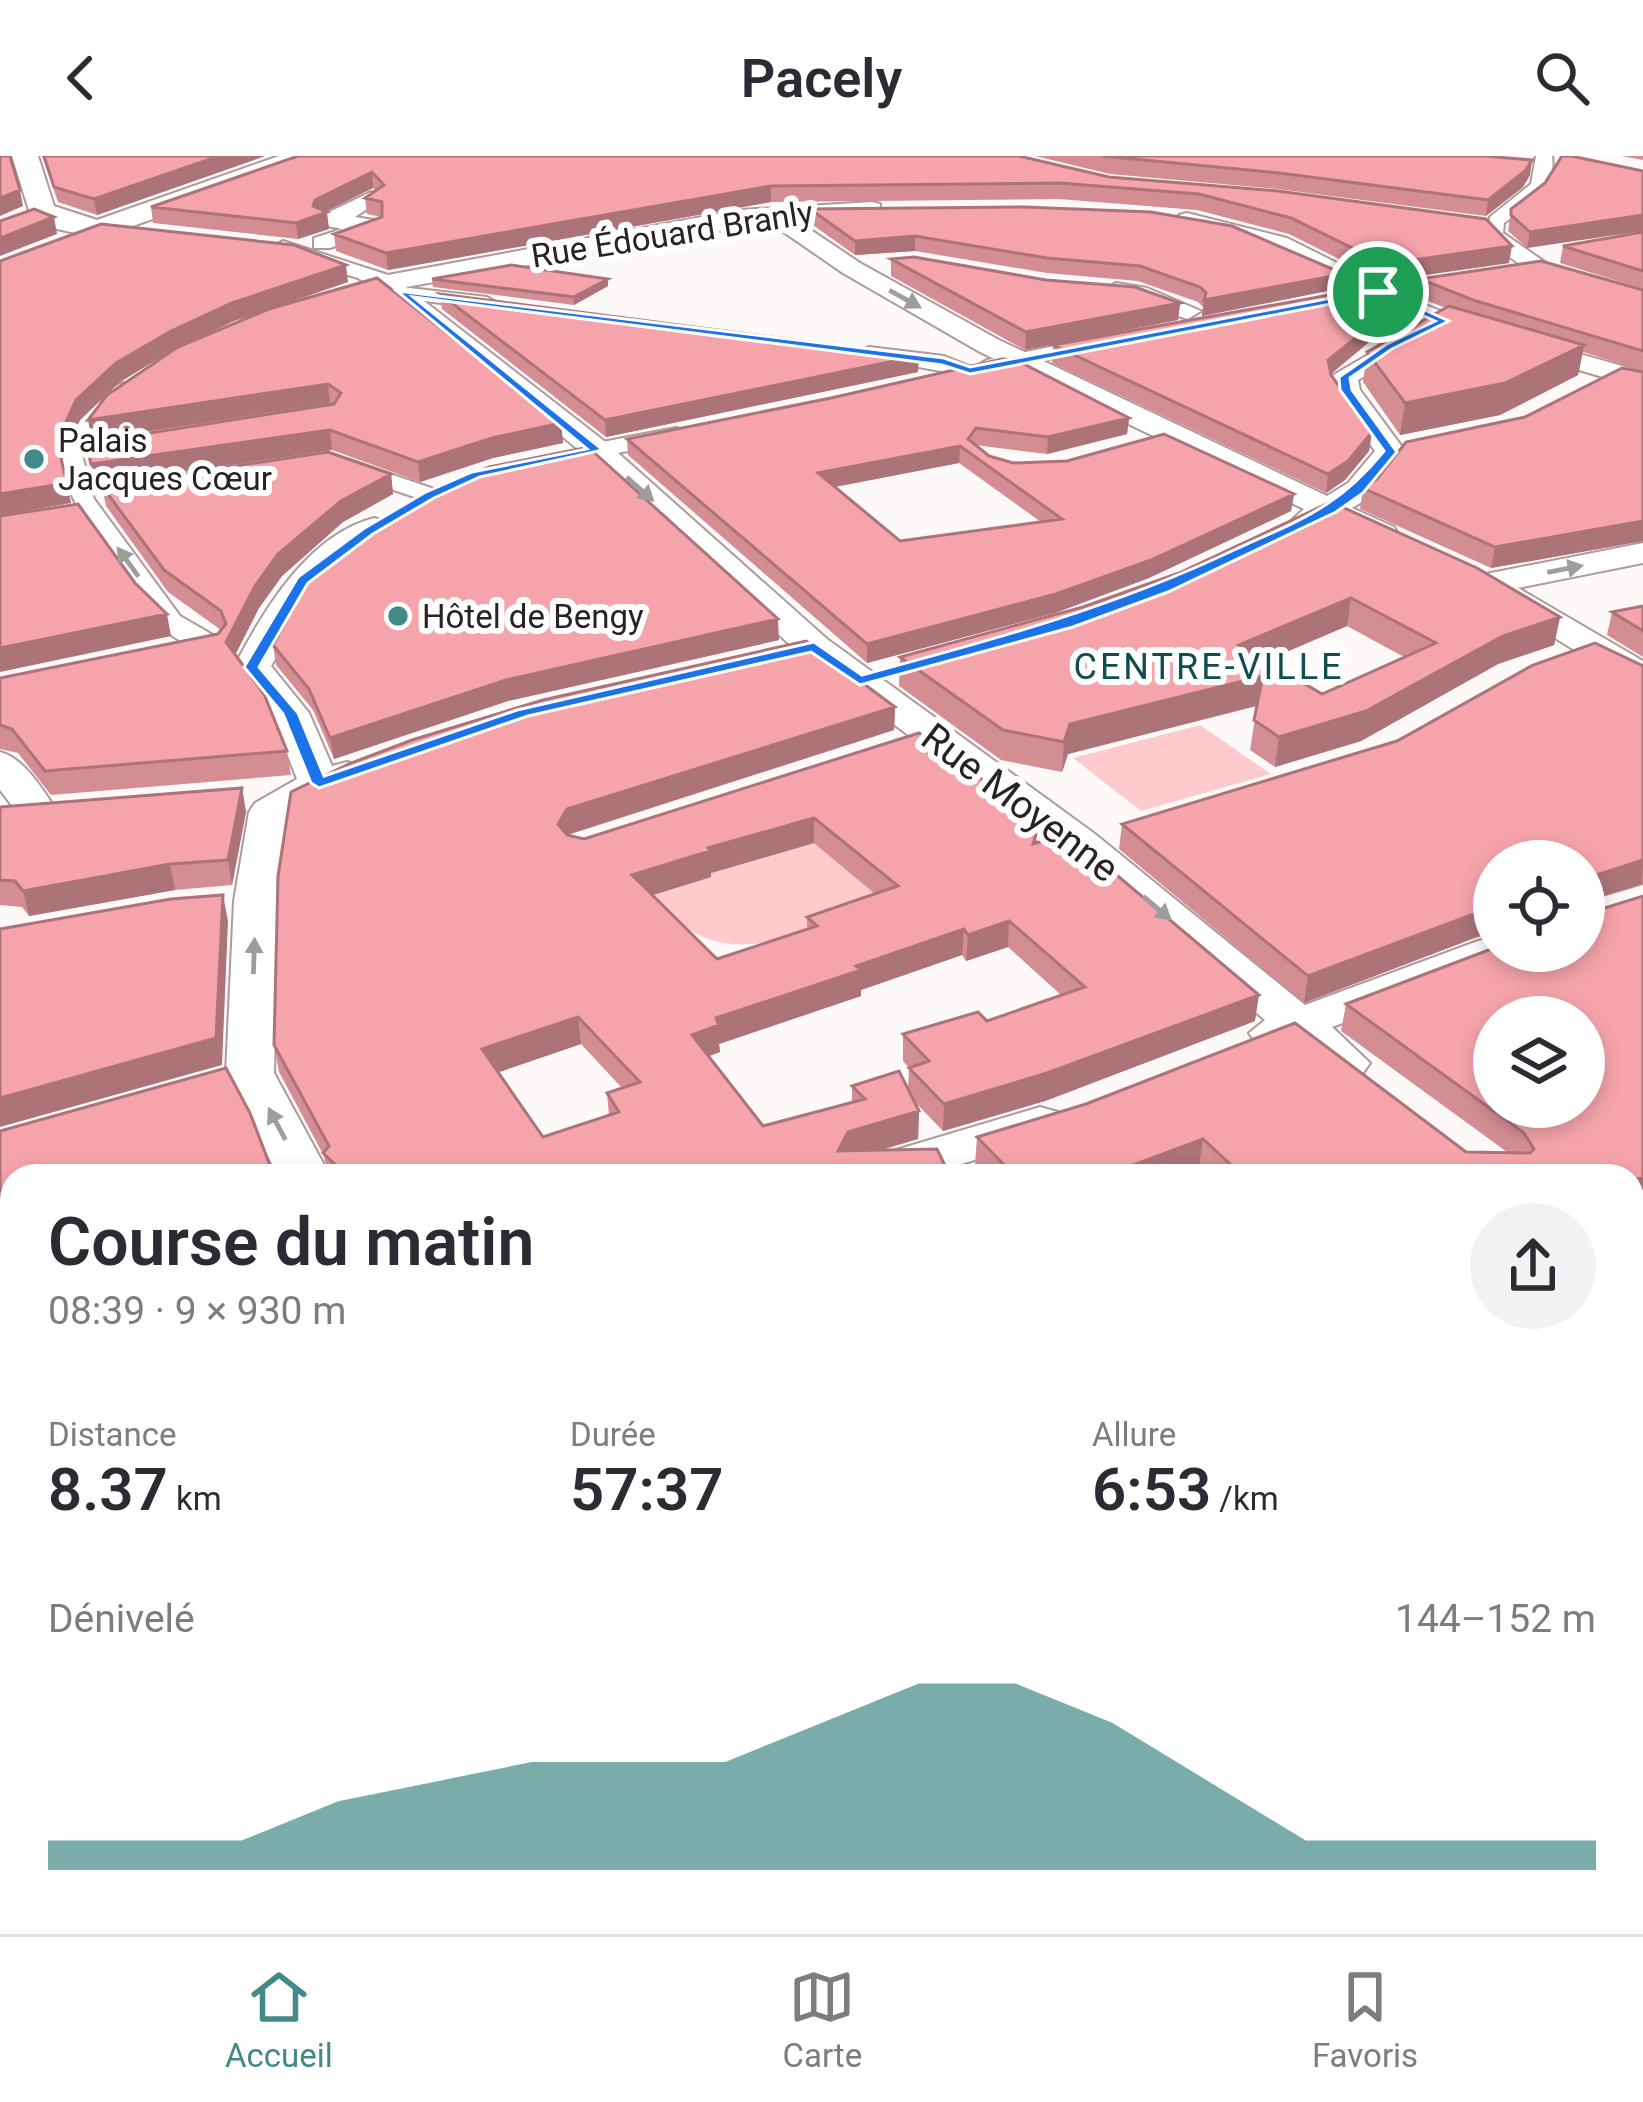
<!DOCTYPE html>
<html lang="fr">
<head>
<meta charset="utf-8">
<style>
  body { margin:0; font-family:Roboto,sans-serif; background:#f2f2f3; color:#2b2b33; height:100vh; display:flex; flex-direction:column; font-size:45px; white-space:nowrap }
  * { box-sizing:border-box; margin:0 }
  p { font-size:39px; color:#7c7c81 }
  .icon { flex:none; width:66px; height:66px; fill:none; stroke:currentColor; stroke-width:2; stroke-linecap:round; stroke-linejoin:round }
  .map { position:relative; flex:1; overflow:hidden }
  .details { position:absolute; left:0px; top:1008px; width:1644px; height:771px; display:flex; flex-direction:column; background:#fff; border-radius:36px 36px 0 0; box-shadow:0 6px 18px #0003 }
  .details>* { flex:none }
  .fabs { position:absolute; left:1473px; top:684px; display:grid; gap:24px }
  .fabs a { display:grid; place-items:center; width:132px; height:132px; border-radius:50%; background:#fff; box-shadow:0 6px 18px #0003; font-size:60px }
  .pin { position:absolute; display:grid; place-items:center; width:102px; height:102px; color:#fff; margin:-51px; border:6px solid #fff; border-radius:50%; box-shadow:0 3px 12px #0007 }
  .round { display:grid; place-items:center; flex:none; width:126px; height:126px; border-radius:63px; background:#f2f2f3 }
  .summary { display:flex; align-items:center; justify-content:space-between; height:204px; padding:0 48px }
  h1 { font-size:66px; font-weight:600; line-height:90px }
  .metrics { display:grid; grid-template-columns:repeat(3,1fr); gap:18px; height:204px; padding:12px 48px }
  .metrics div { display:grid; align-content:center }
  .metrics b { font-size:60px; font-weight:600 }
  .metrics small { font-size:33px; font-weight:400 }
  .metrics p { font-size:33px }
  .chart { height:336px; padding:24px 48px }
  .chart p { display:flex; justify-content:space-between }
  .chart svg { width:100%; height:216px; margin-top:12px; fill:#428a89; opacity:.7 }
  header { display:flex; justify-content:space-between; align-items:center; height:156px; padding:0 48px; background:#fff; font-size:54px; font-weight:600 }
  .menu { display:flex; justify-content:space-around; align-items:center; height:168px; border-top:3px solid #e1e1e2; background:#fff; font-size:33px; color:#7c7c81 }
  .menu a { display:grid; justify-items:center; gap:6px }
  .menu .current { color:#428a89 }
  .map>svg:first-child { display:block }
</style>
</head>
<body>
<header><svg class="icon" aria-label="back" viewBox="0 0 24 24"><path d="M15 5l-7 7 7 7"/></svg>Pacely<svg class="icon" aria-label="search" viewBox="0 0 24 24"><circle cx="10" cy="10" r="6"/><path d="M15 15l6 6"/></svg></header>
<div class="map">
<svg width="1643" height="1778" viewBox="0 0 1643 1778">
  <rect width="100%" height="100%" fill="#fef9f9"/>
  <path fill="#fecacd" d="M1200 569 1271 618 1141 655 1073 602Z
    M810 683 891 751C833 768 751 809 693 776 675 766 658 748 642 735L697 718 705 723 710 720 706 715Z"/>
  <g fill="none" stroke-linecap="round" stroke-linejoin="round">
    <g stroke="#ae999b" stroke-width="4">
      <path id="pedestrian" d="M1536 0H1552C1557 33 1528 50 1504 67L1503 77 1549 109 1643 138V150C1588 136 1528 125 1488 82L1490 61 1531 28Z
        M1465 118 1472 120V128L1347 148 1337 142 1347 136Z
        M401 131 487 141 497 147 487 153 394 141 392 137Z
        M1098 181 1105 183V191L987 216 977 210 987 204Z
        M869 191 944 200 979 214 969 220 862 201 859 197Z
        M123 227 134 233 91 273 82 299 94 343 180 460 218 482 221 488 218 494C199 498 173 483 160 469 131 439 62 341 60 302 59 272 97 236 123 227Z
        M676 272 684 274V284L597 301 586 294 597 287Z
        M346 303 437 334 441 339 429 346 338 315V305Z
        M1643 1052V1078L1632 1080V1054Z"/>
    </g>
    <g stroke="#ae999b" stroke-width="4">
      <path id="minor" d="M371 36 382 43 355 61 380 65V75L330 92H314V82L342 73 323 69V59Z
        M872 46 880 48V58L796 64 860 107 999 184 1327 340 1348 327 1375 295 1332 234 1330 221 1423 167 1271 92 1179 69V59L1187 57 1287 82 1401 139 1468 166 1643 216V233L1433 171 1432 181 1358 224 1360 234 1405 295 1370 341 1352 352 1394 371 1398 378 1394 385H1370L1329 365 1308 374 1297 371 1292 364 1304 353 980 196 843 117 769 66 406 131 608 288 827 483 1095 678 1305 849 1478 785 1494 781V795H1517L1510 805 1332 871 1370 907 1363 917C1331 925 1315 906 1292 886L1273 891 1256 887 1249 877 1265 864 1065 696 801 499 586 300 410 155 358 122 275 97 271 92 283 85 388 119 740 54Z
        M1116 127 1147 132 1201 155 1188 163 1107 140 1103 135Z
        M374 362 385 365 390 372 385 379 313 439 271 510 309 557 332 610 347 606 361 610 367 618C356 634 309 648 289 661L278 745 274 917 330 1020H278L226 917 234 745 249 656 255 647 297 623 272 559 234 511C263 455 308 379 374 362Z
        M1643 387V407L1518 432 1643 505V532L1630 529 1469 428 1474 421 1486 418Z
        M0 596C24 602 43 634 57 655L51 664H23L0 634Z
        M1040 951 1058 956 1065 967 1058 978 923 1020H841L849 1008Z
        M1643 1452V1508L1632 1512V1456Z
        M257 1767H331L334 1778H260Z
        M1027 1767H1115L1110 1778H1022Z"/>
    </g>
    <g stroke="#ae999b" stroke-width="4">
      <path id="tertiary" d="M12 0H38L54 50 97 64 279 0H317L313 6 99 82 52 72 31 61Z"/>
    </g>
    <use href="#pedestrian" fill="#fff" fill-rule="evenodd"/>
    <use href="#minor" fill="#fff" fill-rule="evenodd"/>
    <use href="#tertiary" fill="#fff" fill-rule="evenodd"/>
  </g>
  <path fill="#d48d93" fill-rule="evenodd" d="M42 0H265L97 59 58 46Z
    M298 0 1109 21 1278 35 1509 107 1383 125 1289 78 1197 54 1059 43 771 46 388 114 336 95 334 78 381 61 367 58 365 42 376 35 373 32 326 56 329 73 298 83 153 67 151 51Z
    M1035 0H1484L1530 19 1523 31 1486 60 1277 33 1110 18Z
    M1621 0H1643V4Z
    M1643 15 1527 92 1508 75 1511 53Z
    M810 53 1344 118 1342 132 1202 160 1203 151 1198 146 1138 125 1047 117 915 95 855 99 810 67Z
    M1643 76V133L1560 107 1563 90Z
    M891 103 1180 147 1178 164 1025 194 891 120Z
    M0 105 348 126 278 150 561 267 563 287 493 302 420 326 332 294 95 329 86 287 332 248 92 284 174 193 120 226 80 264 62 305 71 347 0 359ZM262 156 193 184 234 165Z
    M432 123H608V130L574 149 433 131Z
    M1420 123 1643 134V215L1583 196 1578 219 1500 259 1400 279 1363 226 1367 196 1446 152 1417 141Z
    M440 138 918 216 606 281 442 153Z
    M1411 149 1409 166 1375 181 1331 218 1372 276 1369 295 1345 324 1326 337 1052 207 1053 189Z
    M1643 216V385L1491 412 1360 353 1363 332 1525 261Z
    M1129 262 1127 278 1047 298 975 289 989 300 1013 307 1294 338 1291 355 1149 422 1055 457 867 507 628 299 627 283ZM959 307 1041 366 900 385 835 331Z
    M391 318 393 338 343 366 282 420 259 452 235 499 287 595 291 619 51 639 18 597 0 593V522L218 478 221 474 168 436 106 350 102 330Z
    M1179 417 1560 461 1554 489 1498 508 1361 585 1275 611 1250 594 1257 550 1068 598 1062 616 1001 604 899 530 900 501 1083 451ZM1347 470 1404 501 1322 538 1265 505Z
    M1643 450V501L1607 479 1612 456Z
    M779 484 508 545 334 603 313 554 276 509 273 489Z
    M1643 510V729L1586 746V752L1643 1049 1636 1050 1632 1063V1020H1209L1199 1011 1176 1020H986L975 1009 977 981 1086 948 1466 996H1507L1341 875 1346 848 1584 795 1494 705V778L1477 781 1304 847 1119 693 1122 668Z
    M895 551 894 574 568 679 584 683 919 577 1039 686 1255 865 1045 945 943 975 914 945 919 955 918 983 879 994 950 1020H328L324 1000 279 916 274 889 278 720ZM814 687 875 738 807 761V773L717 803 652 739 711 721V717ZM1008 791 1061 839 987 865 903 878V905L909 912 908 933 852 930V947L763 970 709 900 720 896 719 888 861 840V834L962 799 966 805ZM581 888 622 932 607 937 609 959 543 981 498 916Z
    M242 632 246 656 232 729 175 734 29 760 22 751 0 749V651Z
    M1643 1056V1090L1635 1084Z
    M537 1767H1015L1025 1778H539Z
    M1147 1767 1492 1778H1145Z"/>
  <path fill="#ac7378" d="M219 0H265L97 59 94 43Z
    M1532 4 1530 19 1523 31 1486 60 1488 44Z
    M372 16 373 32 318 59 327 56 329 73 298 83 296 67 313 50 315 44Z
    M771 30V46L388 114 386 97Z
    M20 34 23 50 0 60V42Z
    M1643 59V75L1527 92 1530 76Z
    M54 61 57 78 0 100V82Z
    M915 80V95L855 99V85Z
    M1512 90 1509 107 1383 125 1385 108Z
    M346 109 348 126 234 165 174 193 120 226 80 264 61 306 57 286 76 244 116 207 171 175 232 147Z
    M1344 118 1342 132 1202 160 1204 144Z
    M608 123V130L574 149V141Z
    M1180 147 1178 164 1025 194 1026 176Z
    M1411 149 1409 166 1375 181 1326 222 1328 204 1378 164Z
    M1584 189 1578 219 1500 259 1400 279 1405 247Z
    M919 200 918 216 606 281 605 264Z
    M328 228 330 247 92 284 88 264Z
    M1129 262 1127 278 1047 298 1048 281Z
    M561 267 563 287 493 302 420 326 418 306 492 282Z
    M330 274 332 294 95 329 91 308Z
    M1372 276 1369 295 1345 324 1326 337 1328 318Z
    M960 290 959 307 818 334V317Z
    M391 318 393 338 343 366 282 420 259 452 230 509 226 486 255 430 278 398 341 345Z
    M67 327 71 347 0 359V338Z
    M1294 338 1291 355 1149 422 1055 457 867 507V488Z
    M1643 365V385L1491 412 1495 391Z
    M1351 442 1347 470 1235 518 1239 489Z
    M167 458 171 480 0 516V492Z
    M1560 461 1554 489 1498 508 1361 585 1275 611 1279 581 1503 480Z
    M778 463 779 484 508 545 334 603 330 582 506 524Z
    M1263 520 1259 549 1068 598 1062 616 1064 586 1070 568Z
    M895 551 894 574 569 678 560 694 558 668 567 653Z
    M242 632 246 656 232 729 228 704Z
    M814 662V687L711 717V721L634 745 632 719 708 692Z
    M1643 704 1642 728 1584 746 1587 722Z
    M170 708 175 734 29 760 23 735Z
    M223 739 228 765 222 909 0 971V942Z
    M1494 753V778L1477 781 1304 847 1308 820 1482 755Z
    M1009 765 1008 791 966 805 968 779Z
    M964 773 962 799 861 834V840L719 888 720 896 693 906 692 879 716 862 856 810Z
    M1259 839 1255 865 1045 945 943 975 944 948Z
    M578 861 581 888 485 921 482 893Z
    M919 955 918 983 848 1004 838 995 848 976Z
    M1203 983 1199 1011 1176 1020H1104Z
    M1643 1022V1049L1635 1050 1636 1023Z
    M12 1224V1255L0 1259V1228Z
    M1643 1422 1641 1448 1632 1452 1638 1424Z
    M0 1602 12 1635V1664L0 1609Z
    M1643 1617V1641L1632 1647V1623Z
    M128 1767H206L205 1778H131Z
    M717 1767H730V1778H693Z"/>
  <path fill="#f6a4ab" stroke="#ac7378" stroke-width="3" fill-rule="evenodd" d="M0 0H10L20 34 0 42Z
    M44 0H219L94 43 54 31Z
    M298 0H1019L1109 21 1278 35 1486 63 1512 90 1385 108 1291 62 1199 38 1060 27 771 30 386 97 334 78 382 61V46L365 42 384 29 372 16 315 44 313 50 327 56 296 67 151 51Z
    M1102 0H1484L1532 4 1525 15 1488 44 1279 17Z
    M1562 0H1571L1643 15V59L1530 76 1511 59V53L1545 27Z
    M1024 51 1151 56 1232 70 1344 118 1204 144 1206 137 1200 131 1140 110 1047 102 915 80 855 85 810 53Z
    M34 53 54 61 0 82V65Z
    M101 68 294 89 346 109 232 147 171 175 116 207 76 244 57 286 67 327 0 338V105Z
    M1643 76V115L1563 90Z
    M914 101 1046 124 1135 131 1180 147 1026 176 891 103Z
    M1541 105 1643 134V195L1473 144 1420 123Z
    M511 109 608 123 574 141 432 123Z
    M377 122 561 267 492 282 418 306 330 274 91 308 86 287 334 248 341 237 328 228 88 264 107 239 178 191 269 153Z
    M1373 131 1411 149 1378 164 1328 204 1331 219 1372 276 1348 305 1328 318 1053 189Z
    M440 138 919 200 605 264Z
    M1449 150 1584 189 1505 227 1405 247 1367 196Z
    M1002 203 1016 204 1129 262 1048 281 976 272 968 283 989 300 1013 307 1067 305 1164 278 1294 338 1151 404 1056 438 867 488 627 283 831 242ZM960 290 1062 363 900 385 818 317Z
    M1622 212 1643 216V365L1495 391 1363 332 1377 323 1406 286 1525 261Z
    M588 291 778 463 506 524 330 582 309 533 273 489 309 422 352 383 397 354 489 311Z
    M328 296 391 318 341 345 278 398 255 430 226 486 264 538 287 595 45 615 12 573 0 569V522L218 478 226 468 221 455 164 414 102 330Z
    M1331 346 1477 412 1560 461 1503 480 1366 555 1279 581 1254 564 1263 520 1070 568 1064 586 1003 574 900 501 1083 451 1179 417ZM1351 442 1436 487 1322 538 1239 489Z
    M78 348 135 427 167 458 0 492V360Z
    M1643 450V475L1612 456Z
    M806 485 895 551 567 653 558 668 567 679 584 683 919 577 1040 666 1033 688 1068 678 1259 839 1047 917 944 948 909 912 929 905 903 878 978 856 987 865 1085 831 1009 765 968 779 964 773 856 810 861 814 716 862 719 869 692 879 763 970 865 943 852 930 899 915 919 955 848 976 838 995 937 993 950 1020H347L323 997 329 990 274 889 278 720 291 636 349 608 412 584 543 544ZM814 662 898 730 807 761 817 770 717 803 632 719 710 695 708 692ZM578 861 640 926 607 937 619 956 543 981 482 893Z
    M1595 487 1643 510V704L1587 722 1586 752 1592 756 1643 740V1022L1636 1023V1051L1632 1048V1020H1243L1203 983 1104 1020H1015L977 981 1086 948 1295 867 1466 996 1530 997 1534 993 1524 977 1346 848 1494 792V795H1584V705H1494V753L1482 755 1308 820 1122 668 1397 585 1533 509ZM1494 861H1584V951H1494Z
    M242 632 228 704 170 708 23 735 15 725 0 724V651Z
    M223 739 216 882 0 942V773L171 743Z
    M226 912 250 957 274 1020H12V1224L0 1228V975Z
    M1636 1104 1637 1116 1643 1117V1422L1638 1424V1482L1643 1486V1617L1632 1623V1107Z
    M0 1609 12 1664V1767H128L131 1778H0Z
    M540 1767H717L693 1778H543Z
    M731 1767H1015L1025 1778H734Z
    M1148 1767H1483L1492 1778H1161Z"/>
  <defs><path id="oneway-solid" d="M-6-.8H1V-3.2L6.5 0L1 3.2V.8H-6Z" transform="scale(3)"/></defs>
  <g fill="#9f9c9c">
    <use href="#oneway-solid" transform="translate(905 143) rotate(29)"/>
    <use href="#oneway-solid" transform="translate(640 333) rotate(42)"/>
    <use href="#oneway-solid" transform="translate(128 406) rotate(-126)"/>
    <use href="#oneway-solid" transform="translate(1565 413) rotate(-11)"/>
    <use href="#oneway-solid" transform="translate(1157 752) rotate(40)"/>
    <use href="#oneway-solid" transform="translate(254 800) rotate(-88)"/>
    <use href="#oneway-solid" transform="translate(277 968) rotate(-118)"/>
  </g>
  <path fill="#1a73e8" stroke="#fff" stroke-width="3" fill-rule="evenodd" d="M1378 133 1449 165 1392 193 1350 222 1352 234 1397 296 1363 337 1336 356 1168 436 1073 471 860 529 811 496 528 560 319 632 311 627 283 558 244 511 298 421 363 373 424 337 472 316 587 293 397 135 944 202 970 211ZM1377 139 1435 165 1385 189 1339 221 1340 234 1384 295C1337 353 1299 364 1234 394 1112 452 992 484 862 519L814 486 517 554 324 620 298 557 259 511 308 427 373 378 434 342 480 321 603 294 413 141 942 209 970 218Z"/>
  <g fill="#428a89" stroke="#fff" stroke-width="4.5">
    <circle cx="34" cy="303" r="12"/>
    <circle cx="398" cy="460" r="12"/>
  </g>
  <g text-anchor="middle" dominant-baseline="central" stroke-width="12" stroke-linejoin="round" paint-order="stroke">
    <g font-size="33" fill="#2a2222" stroke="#fff">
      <text transform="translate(672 78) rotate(-9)">Rue Édouard Branly</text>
    </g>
    <g font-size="33" fill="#2a2222" stroke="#fff" text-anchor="start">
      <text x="58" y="284">Palais<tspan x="58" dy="38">Jacques Cœur</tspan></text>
      <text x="422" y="460">Hôtel de Bengy</text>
    </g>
    <g font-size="36" letter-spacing="3" fill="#0f4e4d" stroke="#fff">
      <text x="1209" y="511">CENTRE-VILLE</text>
    </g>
    <g font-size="39" fill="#2a2222" stroke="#fff">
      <text transform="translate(1020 647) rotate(37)">Rue Moyenne</text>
    </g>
  </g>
</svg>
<div class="fabs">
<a><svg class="icon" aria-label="locate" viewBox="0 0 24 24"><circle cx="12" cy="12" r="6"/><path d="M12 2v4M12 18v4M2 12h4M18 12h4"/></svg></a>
<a><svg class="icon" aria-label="layers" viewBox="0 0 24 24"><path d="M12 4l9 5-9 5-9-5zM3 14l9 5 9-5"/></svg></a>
</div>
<div class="pin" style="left:1378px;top:136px;background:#1e9e55"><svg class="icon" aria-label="arrive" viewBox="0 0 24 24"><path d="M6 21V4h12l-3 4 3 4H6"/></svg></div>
<section class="details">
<div class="summary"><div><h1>Course du matin</h1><p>08:39 · 9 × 930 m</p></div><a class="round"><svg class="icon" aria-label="share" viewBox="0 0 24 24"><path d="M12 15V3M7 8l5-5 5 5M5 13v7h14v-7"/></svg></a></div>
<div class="metrics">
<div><p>Distance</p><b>8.37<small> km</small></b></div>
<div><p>Durée</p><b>57:37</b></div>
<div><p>Allure</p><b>6:53<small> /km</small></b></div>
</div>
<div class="chart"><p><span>Dénivelé</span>144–152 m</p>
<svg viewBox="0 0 160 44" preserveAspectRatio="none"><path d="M0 44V38L10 38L20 38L30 30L40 26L50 22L60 22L70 22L80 14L90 6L100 6L110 14L120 26L130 38L140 38L150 38L160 38V44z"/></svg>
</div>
</section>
</div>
<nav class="menu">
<a class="current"><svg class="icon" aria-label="home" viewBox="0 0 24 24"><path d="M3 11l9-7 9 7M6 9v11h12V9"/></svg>Accueil</a>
<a><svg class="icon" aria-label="map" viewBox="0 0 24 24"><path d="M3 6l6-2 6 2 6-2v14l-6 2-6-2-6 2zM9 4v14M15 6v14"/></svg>Carte</a>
<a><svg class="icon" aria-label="saved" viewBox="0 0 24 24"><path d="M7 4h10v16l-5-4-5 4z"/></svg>Favoris</a>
</nav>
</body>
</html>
